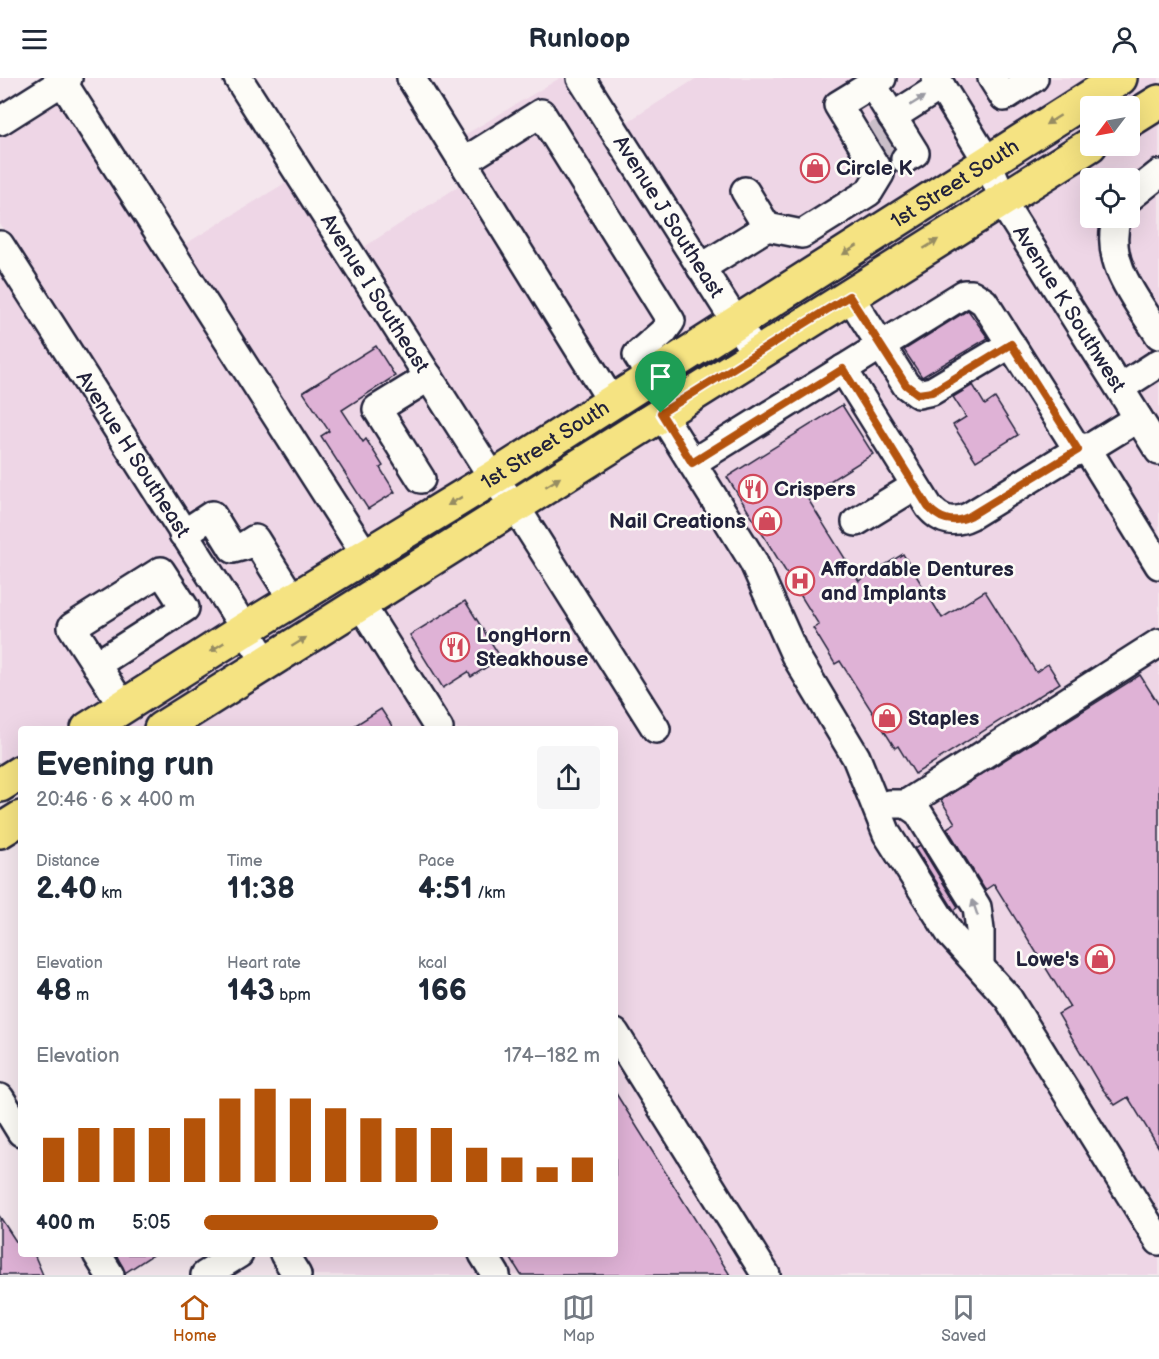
<!DOCTYPE html>
<html lang="en">
<head>
<meta charset="utf-8">
<style>
  body { margin:0; font-family:"Balsamiq Sans",sans-serif; background:#f6f6f7; color:#1f2937; height:100vh; display:flex; flex-direction:column; font-size:22px; white-space:nowrap }
  * { box-sizing:border-box; margin:0 }
  p { font-size:20px; color:#747a83 }
  .icon { flex:none; width:33px; height:33px; fill:none; stroke:currentColor; stroke-width:2; stroke-linecap:round; stroke-linejoin:round }
  .map { position:relative; flex:1; overflow:hidden }
  .sheet { position:absolute; left:18px; top:648px; width:600px; height:531px; display:flex; flex-direction:column; background:#fff; border-radius:6px; box-shadow:0 6px 24px #0002 }
  .sheet>* { flex:none }
  .needle { width:39px; rotate:238deg }
  .fabs { position:absolute; left:1080px; top:18px; display:grid; gap:12px }
  .fabs a { display:grid; place-items:center; width:60px; height:60px; border-radius:6px; background:#fff; box-shadow:0 6px 24px #0002; font-size:30px }
  .pin { position:absolute; display:grid; place-items:center; width:51px; height:51px; color:#fff; margin:-62px -26px; border-radius:50% 50% 50% 0; rotate:-45deg; box-shadow:0 0 6px #0007 }
  .pin .icon { rotate:45deg }
  .round { display:grid; place-items:center; flex:none; width:63px; height:63px; border-radius:6px; background:#f6f6f7 }
  .head { display:flex; align-items:center; justify-content:space-between; height:102px; padding:0 18px }
  h1 { font-size:33px; font-weight:600; line-height:45px }
  .metrics { display:grid; grid-template-columns:repeat(3,1fr); gap:9px; height:102px; padding:6px 18px }
  .metrics div { display:grid; align-content:center }
  .metrics b { font-size:30px; font-weight:600 }
  .metrics small { font-size:16px; font-weight:400 }
  .metrics p { font-size:16px }
  .chart { height:168px; padding:12px 18px }
  .chart p { display:flex; justify-content:space-between }
  .chart svg { width:100%; height:108px; margin-top:6px; stroke:#b45309; stroke-width:6 }
  ul { padding:0 18px; list-style:none; font-size:20px }
  li { display:grid; grid-template-columns:96px 72px 1fr; align-items:center; height:45px }
  li i { height:15px; border-radius:8px; background:#b45309 }
  header { display:flex; justify-content:space-between; align-items:center; height:78px; padding:0 18px; background:#fff; font-size:27px; font-weight:600 }
  .tabs { display:flex; justify-content:space-around; align-items:center; height:84px; border-top:2px solid #e0e1e3; background:#fff; font-size:16px; color:#747a83 }
  .tabs a { display:grid; justify-items:center; gap:3px }
  .tabs .current { color:#b45309 }
  .map>svg:first-child { display:block }
</style>
</head>
<body>
<header><svg class="icon" aria-label="menu" viewBox="0 0 24 24"><path d="M4 6h16M4 12h16M4 18h16"/></svg>Runloop<svg class="icon" aria-label="person" viewBox="0 0 24 24"><circle cx="12" cy="8" r="4"/><path d="M4 21q1-7 8-7t8 7"/></svg></header>
<div class="map">
<svg width="1159" height="1197" viewBox="0 0 1159 1197">
  <rect width="100%" height="100%" fill="#f4e6ed"/>
  <filter id="ink" filterUnits="userSpaceOnUse"><feTurbulence type="fractalNoise" baseFrequency=".0167" numOctaves="2"/><feDisplacementMap in="SourceGraphic" scale="12" xChannelSelector="R" yChannelSelector="G"/><feConvolveMatrix kernelMatrix="1 2 1 2 8 2 1 2 1" color-interpolation-filters="sRGB"/></filter>
  <g filter="url(#ink)">
    <path fill="#eed6e6" fill-rule="evenodd" d="M560 0H568L721 242 498 386 361 171 476 97 456 62Z
      M697 0H923L973 81 740 230 624 46Z
      M949 0H1101L992 69Z
      M1139 0H1159V12L1130 28H1094Z
      M74 8 174 173 290 102 478 398 248 538 0 146V55Z
      M1090 30V55L1009 106 1001 87Z
      M1159 36V352L1017 125 1108 68H1130V54ZM1090 100H1130V140H1090Z
      M987 83 1159 373V1197H297L284 1176H615V651H96Z
      M0 188 229 549 70 651H21V682L0 696Z"/>
    <path fill="#dfb2d6" stroke="#22223b" stroke-width="1.5" d="M968 232 988 260 922 299 904 272Z
      M376 268 395 298 342 332 363 364 366 361 383 388 380 390 395 414 368 431 321 358 329 353 303 314Z
      M973 307 985 327 995 320 1018 357 976 383 953 347 966 339 953 319Z
      M842 327 873 376 806 418 859 503 903 476 942 540 985 513 1036 594 1048 586 1060 605 915 696 898 668 895 670 840 583 835 586 813 550 819 547 727 399Z
      M465 523 501 580 471 599 468 594 443 610 410 557Z
      M1140 597 1159 627V1070L1128 1019 1115 1027 1101 1009 1058 936 1070 929 994 806 985 812 947 750 955 745 941 722Z
      M381 631 394 651H349Z
      M920 767 958 829 954 832 915 770Z
      M615 1014 730 1197H521L508 1176H615Z
      M0 1139 21 1171V1176H34L43 1197H0Z
      M116 1176H154L125 1195Z"/>
    <g fill="none" stroke-linecap="round" stroke-linejoin="round">
      <path stroke="#cabfc9" stroke-width="27" stroke-dasharray="27 14" stroke-linecap="butt" d="M869 62 887 51
        M879 79 897 67"/>
      <g stroke="#22223b" stroke-width="32">
        <g id="minor">
          <path d="M60 0 366 478"/>
          <path id="s1" d="M238 0 493 400 515 428 656 651"/>
          <path d="M411 0 612 324"/>
          <path id="s2" d="M581 0 756 276"/>
          <path id="s3" d="M936 0 987 83 1010 136 1159 373"/>
          <path d="M992 0 1004 19 1034 0"/>
          <path d="M872 6 915 75 905 81"/>
          <path d="M892 39 941 8"/>
          <path d="M0 43 68 0"/>
          <path d="M463 84 541 35 671 243 663 254 637 277 651 299"/>
          <path d="M745 113 767 149"/>
          <path d="M1130 119 1159 96"/>
          <path d="M1117 140C1103 183 1136 221 1159 257"/>
          <path id="s4" d="M0 167 266 584"/>
          <path d="M701 190 767 149 802 156 869 114 880 96 838 27 882 0"/>
          <path d="M849 217 906 307 918 316 932 313 1011 266"/>
          <path d="M843 291 929 429C941 443 954 446 970 438L1071 376 1094 367 1138 340"/>
          <path d="M1120 310 1159 285"/>
          <path d="M661 335 753 483 795 577 856 679 887 756 951 857 1008 920 1159 1163"/>
          <path d="M1086 369 1159 487"/>
          <path d="M692 385 964 216H972L984 224 1078 372"/>
          <path d="M421 401 377 331 429 299"/>
          <path d="M856 444 915 408"/>
          <path d="M183 456 212 437 233 471 244 468 255 461 293 522"/>
          <path d="M360 525 439 651"/>
          <path d="M96 587 185 530 161 493 72 549C89 576 107 602 123 629"/>
          <path d="M889 726H906L918 734 977 829 980 852V888"/>
          <path d="M906 726 1159 565"/>
          <path d="M615 955 766 1197"/>
          <path d="M0 1020 21 1054"/>
          <path d="M97 1176 110 1197"/>
          <path d="M284 1176 297 1197"/>
          <path d="M483 1176 496 1197"/>
          <path d="M205 1197 239 1176"/>
        </g>
      </g>
      <g stroke="#22223b" stroke-width="38">
        <g id="major">
          <path d="M1130 42 1159 24"/>
          <path id="s5" d="M88 651 244 552 493 400 1120 0"/>
          <path d="M161 651 1090 67"/>
          <path d="M0 707 21 694"/>
          <path d="M0 753 21 740"/>
        </g>
      </g>
      <use href="#minor" stroke="#fdfcf7" stroke-width="27"/>
      <use href="#major" stroke="#f5e382" stroke-width="33"/>
    </g>
    <defs><path id="oneway-solid" d="M-6-.8H1V-3.2L6.5 0L1 3.2V.8H-6Z" transform="scale(1.5)"/></defs>
    <g fill="#9a9aa2">
      <use href="#oneway-solid" transform="translate(917 23) rotate(-32)"/>
      <use href="#oneway-solid" transform="translate(975 830) rotate(-109)"/>
    </g>
    <g fill="#968c62">
      <use href="#oneway-solid" transform="translate(1053 42) rotate(148)"/>
      <use href="#oneway-solid" transform="translate(931 166) rotate(-32)"/>
      <use href="#oneway-solid" transform="translate(850 172) rotate(148)"/>
      <use href="#oneway-solid" transform="translate(553 404) rotate(-32)"/>
      <use href="#oneway-solid" transform="translate(455 423) rotate(149)"/>
      <use href="#oneway-solid" transform="translate(299 564) rotate(-32)"/>
      <use href="#oneway-solid" transform="translate(217 569) rotate(148)"/>
    </g>
  </g>
  <g fill="none" stroke-linecap="round" stroke-linejoin="round" filter="url(#ink)">
    <g stroke="#fff" stroke-width="12">
      <path id="route" d="M849 218 906 307 918 316 932 314 1011 266 1078 372 970 438C954 446 941 443 928 429L843 291 692 385 661 335Z"/>
    </g>
    <use href="#route" stroke="#b45309" stroke-width="8"/>
  </g>
  <defs>
    <g id="shop-ring" transform="scale(1.5)"><circle r="9.5" fill="#fdfcf7" stroke="#d1495b" stroke-width="1.5"/><path d="M-5-2.5h2.3a2.7 3.5 0 0 1 5.4 0H5L5.5 6h-11ZM-1.5-2.5h3a1.5 2.3 0 0 0-3 0Z" fill="#d1495b"/></g>
    <g id="restaurant-ring" transform="scale(1.5)"><circle r="9.5" fill="#fdfcf7" stroke="#d1495b" stroke-width="1.5"/><path d="M-5-6h1v4h1v-4h1v4h1v-4h1v5L-1.5 .5V6h-2V.5L-5-1ZM5-6V6H3V1.5H1.5Q1.5-4 5-6Z" fill="#d1495b"/></g>
    <g id="hospital-ring" transform="scale(1.5)"><circle r="9.5" fill="#fdfcf7" stroke="#d1495b" stroke-width="1.5"/><path d="M-5-5h3v3.5h4V-5h3V5h-3V1.5h-4V5h-3Z" fill="#d1495b"/></g>
  </defs>
  <g fill-rule="evenodd">
    <use href="#shop-ring" x="815" y="90"/>
    <use href="#restaurant-ring" x="753" y="411"/>
    <use href="#shop-ring" x="767" y="443"/>
    <use href="#hospital-ring" x="800" y="503"/>
    <use href="#restaurant-ring" x="455" y="569"/>
    <use href="#shop-ring" x="887" y="640"/>
    <use href="#shop-ring" x="1100" y="881"/>
  </g>
  <g text-anchor="middle" dominant-baseline="central" stroke-width="5" stroke-linejoin="round" paint-order="stroke">
    <g font-size="21" font-weight="bold" fill="#22223b" stroke="#fdfcf7" text-anchor="start">
      <text x="836" y="90">Circle K</text>
      <text x="774" y="411">Crispers</text>
      <text x="746" y="443" text-anchor="end">Nail Creations</text>
      <text x="821" y="491">Affordable Dentures<tspan x="821" dy="24">and Implants</tspan></text>
      <text x="476" y="557">LongHorn<tspan x="476" dy="24">Steakhouse</tspan></text>
      <text x="908" y="640">Staples</text>
      <text x="1079" y="881" text-anchor="end">Lowe's</text>
    </g>
    <g font-size="21" fill="#22223b" stroke="#fdfcf7">
      <text stroke="none"><textPath href="#s5" startOffset="1024">1st Street South</textPath></text>
      <text stroke="none"><textPath href="#s2" startOffset="164">Avenue J Southeast</textPath></text>
      <text stroke="none"><textPath href="#s1" startOffset="255">Avenue I Southeast</textPath></text>
      <text stroke="none"><textPath href="#s3" startOffset="267">Avenue K Southwest</textPath></text>
      <text stroke="none"><textPath href="#s5" startOffset="538">1st Street South</textPath></text>
      <text stroke="none"><textPath href="#s4" startOffset="248">Avenue H Southeast</textPath></text>
    </g>
  </g>
</svg>
<div class="fabs">
<a><svg class="needle" viewBox="-14 -14 28 28"><path d="M0-13l5 13h-10z" fill="#e53935"/><path d="M0 13l5-13h-10z" fill="#747a83"/></svg></a>
<a><svg class="icon" aria-label="locate" viewBox="0 0 24 24"><circle cx="12" cy="12" r="6"/><path d="M12 2v4M12 18v4M2 12h4M18 12h4"/></svg></a>
</div>
<div class="pin" style="left:661px;top:335px;background:#1e9e55"><svg class="icon" aria-label="arrive" viewBox="0 0 24 24"><path d="M6 21V4h12l-3 4 3 4H6"/></svg></div>
<section class="sheet">
<div class="head"><div><h1>Evening run</h1><p>20:46 · 6 × 400 m</p></div><a class="round"><svg class="icon" aria-label="share" viewBox="0 0 24 24"><path d="M12 15V3M7 8l5-5 5 5M5 13v7h14v-7"/></svg></a></div>
<div class="metrics">
<div><p>Distance</p><b>2.40<small> km</small></b></div>
<div><p>Time</p><b>11:38</b></div>
<div><p>Pace</p><b>4:51<small> /km</small></b></div>
</div>
<div class="metrics">
<div><p>Elevation</p><b>48<small> m</small></b></div>
<div><p>Heart rate</p><b>143<small> bpm</small></b></div>
<div><p>kcal</p><b>166</b></div>
</div>
<div class="chart"><p><span>Elevation</span>174–182 m</p>
<svg viewBox="0 0 160 44" preserveAspectRatio="none"><path d="M5 44V26M15 44V22M25 44V22M35 44V22M45 44V18M55 44V10M65 44V6M75 44V10M85 44V14M95 44V18M105 44V22M115 44V22M125 44V30M135 44V34M145 44V38M155 44V34"/></svg>
</div>
<ul>
<li><b>400 m</b>5:05<i style="width:59%"></i></li>
</ul>
</section>
</div>
<nav class="tabs">
<a class="current"><svg class="icon" aria-label="home" viewBox="0 0 24 24"><path d="M3 11l9-7 9 7M6 9v11h12V9"/></svg>Home</a>
<a><svg class="icon" aria-label="map" viewBox="0 0 24 24"><path d="M3 6l6-2 6 2 6-2v14l-6 2-6-2-6 2zM9 4v14M15 6v14"/></svg>Map</a>
<a><svg class="icon" aria-label="saved" viewBox="0 0 24 24"><path d="M7 4h10v16l-5-4-5 4z"/></svg>Saved</a>
</nav>
</body>
</html>
